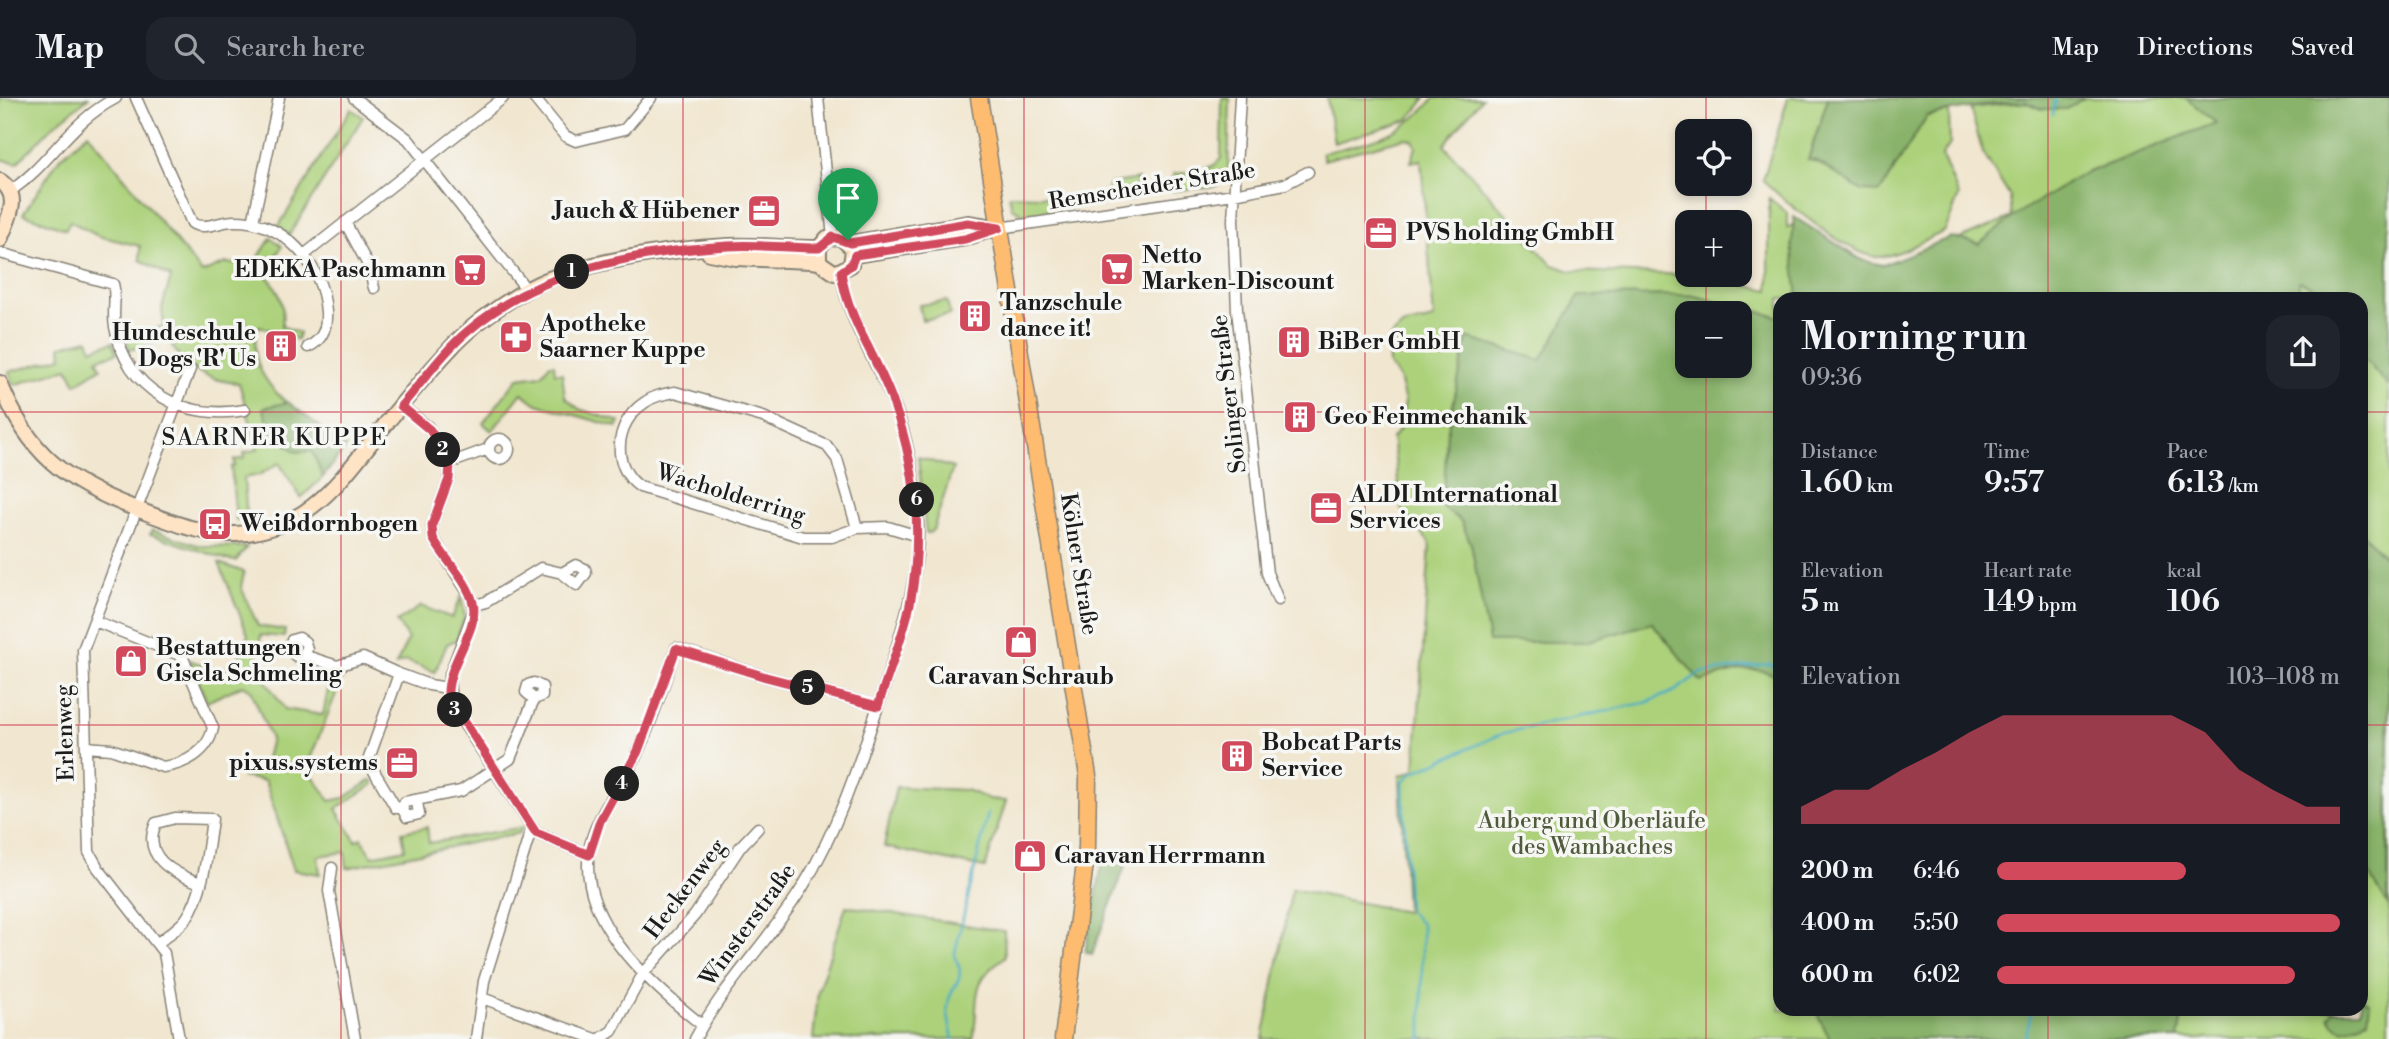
<!DOCTYPE html>
<html lang="en">
<head>
<meta charset="utf-8">
<style>
  body { margin:0; font-family:"Libre Bodoni",serif; background:#20242c; color:#f1f3f6; height:100vh; display:flex; flex-direction:column; font-size:26px; white-space:nowrap }
  * { box-sizing:border-box; margin:0 }
  p { font-size:23px; color:#9ea1a6 }
  .icon { flex:none; width:38px; height:38px; fill:none; stroke:currentColor; stroke-width:2; stroke-linecap:round; stroke-linejoin:round }
  .map { position:relative; flex:1; overflow:hidden }
  .details { position:absolute; left:1773px; top:194px; width:595px; height:724px; display:flex; flex-direction:column; background:#171b24; border-radius:21px; box-shadow:0 4px 10px #0003 }
  .details>* { flex:none }
  .tools { position:absolute; left:1675px; top:21px; display:grid; gap:14px }
  .tools a { display:grid; place-items:center; width:77px; height:77px; border-radius:14px; background:#171b24; box-shadow:0 4px 10px #0003; font-size:35px }
  .pin { position:absolute; display:grid; place-items:center; width:60px; height:60px; color:#fff; margin:-72px -30px; border-radius:50% 50% 50% 0; rotate:-45deg; box-shadow:0 0 7px #0007 }
  .pin .icon { rotate:45deg }
  .km { position:absolute; width:35px; height:35px; margin:-18px; border-radius:50%; background:#222; color:#fff; font-size:19px; line-height:35px; text-align:center }
  .round { display:grid; place-items:center; flex:none; width:74px; height:74px; border-radius:21px; background:#20242c }
  .head { display:flex; align-items:center; justify-content:space-between; height:119px; padding:0 28px }
  h1 { font-size:38px; font-weight:600; line-height:52px }
  .figures { display:grid; grid-template-columns:repeat(3,1fr); gap:10px; height:119px; padding:7px 28px }
  .figures div { display:grid; align-content:center }
  .figures b { font-size:30px; font-weight:600 }
  .figures small { font-size:19px; font-weight:400 }
  .figures p { font-size:19px }
  .chart { height:196px; padding:14px 28px }
  .chart p { display:flex; justify-content:space-between }
  .chart svg { width:100%; height:126px; margin-top:7px; fill:#d1495b; opacity:.7 }
  ul { padding:0 28px; list-style:none; font-size:23px }
  li { display:grid; grid-template-columns:112px 84px 1fr; align-items:center; height:52px }
  li i { height:18px; border-radius:9px; background:#d1495b }
  header { display:flex; align-items:center; gap:42px; box-sizing:border-box; height:98px; padding:0 35px; background:#171b24; border-bottom:2px solid #363941 }
  header strong { font-size:33px }
  nav { display:flex; gap:38px; margin-inline-start:auto; font-size:24px }
  .search { width:490px; height:63px; background:#20242c; display:flex; align-items:center; gap:18px; box-sizing:border-box; padding:0 24px; border-radius:21px; color:#9ea1a6; font-size:26px }
  .map>svg:first-child { display:block }
</style>
</head>
<body>
<header>
<strong>Map</strong>
<div class="search"><svg class="icon" aria-label="search" viewBox="0 0 24 24"><circle cx="10" cy="10" r="6"/><path d="M15 15l6 6"/></svg>Search here</div>
<nav><a>Map</a><a>Directions</a><a>Saved</a></nav>
</header>
<div class="map">
<svg width="2389" height="941" viewBox="0 0 2389 941">
  <rect width="100%" height="100%" fill="#f6f6f2"/>
  <filter id="ink" filterUnits="userSpaceOnUse"><feTurbulence type="fractalNoise" baseFrequency=".0143" numOctaves="2"/><feDisplacementMap in="SourceGraphic" scale="14" xChannelSelector="R" yChannelSelector="G"/><feConvolveMatrix kernelMatrix="1 2 1 2 8 2 1 2 1" color-interpolation-filters="sRGB"/></filter>
  <filter id="wash" filterUnits="userSpaceOnUse"><feTurbulence type="fractalNoise" baseFrequency=".00686" numOctaves="4" result="noise"/><feDisplacementMap in="SourceGraphic" scale="28" xChannelSelector="R" yChannelSelector="G"/><feGaussianBlur stdDeviation="1.57" result="paint"/><feColorMatrix in="noise" values="0 0 0 0 0 0 0 0 0 0 0 0 0 0 0 0 0 1.4 0 .05"/><feComposite in="paint" operator="in"/></filter>
  <g filter="url(#wash)">
    <rect width="100%" height="100%" fill="#f1e6cf"/>
    <path fill="#acd17a" stroke="#64764b" stroke-width="2" fill-rule="evenodd" d="M0 0H88L52 29 17 65 0 61Z
      M1222 0H1230L1228 77 1216 88 1173 93V76C1190 74 1211 75 1221 60Z
      M1327 0H1426L1408 22 1334 45Z
      M1434 0H1482L1444 47 1551 166 1570 173 1694 177 1769 192V100L1787 115V130L1800 123 1864 163 1888 171 2012 119 2010 99 1983 55 1970 10 2026 4 2042 11H2066L2084 0H2186L2217 25 2083 76 2020 115 2225 31 2389 212V941H1263L1292 791 1406 814 1400 678 1415 672 1430 445 1402 412 1392 340 1400 331 1405 304 1399 280 1389 267 1388 242 1402 228 1434 221 1421 62 1411 64 1416 49 1413 42 1405 40 1324 62 1322 55C1369 43 1402 40 1434 0ZM1780 201H2361V912H1780ZM1687 215H1740V268H1687Z
      M1788 0H1828L1808 61 1880 94 1927 18 1949 14 1950 46 1942 58 1959 98 1945 133C1929 140 1895 159 1879 159 1851 159 1784 103 1763 82Z
      M351 11 363 19 289 137 278 129Z
      M88 35 202 175 226 165 253 168 271 140 282 148 265 176C280 191 285 207 282 228L299 235 297 242 259 228C238 285 308 319 346 349L323 379 301 400 279 365 259 377 244 380 247 421 236 422 231 369 235 368 234 362 245 360 244 355 258 351 239 285C207 283 182 270 168 240L130 252 125 240 164 228 162 210 171 179 140 162V148L98 138 70 123 66 131 23 116 59 61Z
      M1138 81 1132 101 1023 116 1012 110 1009 97 1104 100 1109 86Z
      M947 203 950 217 922 222 919 207Z
      M88 241 92 251 113 244 117 255 97 261 101 270 76 286 68 270 14 287 9 274 62 259 61 248Z
      M550 266H554L555 275H562L565 299 579 311 620 324 617 329 537 306 522 295 492 333 483 325 518 280 541 277Z
      M918 359 953 370 933 432 929 435H926Z
      M152 432 200 448 247 449 236 463 228 462 150 436Z
      M219 465 244 474 241 489 258 528 285 532 284 539 261 537 255 567 285 611 323 617 331 577 343 578 307 669 330 703 344 700 372 682 374 686 336 711 356 743 361 740 372 758 405 751 402 734 427 729 429 745 523 729 519 735 347 770 345 754 318 758 320 776 294 772 265 683 242 679V674L262 675 271 641 251 592 243 587 207 604 189 562 220 573 237 566 248 537Z
      M461 499 465 518 456 542 447 546 435 574 406 563 396 567 408 541 397 524 421 508 452 520Z
      M896 689 966 692 989 701 1006 703 985 770 884 749Z
      M846 808 1004 833 1005 859C966 886 981 901 973 941H813L818 893Z"/>
    <path fill="#89b36a" stroke="#526843" stroke-width="2" fill-rule="evenodd" d="M1828 0H2084L2066 11H2042L2026 4 1985 7 1927 18 1880 94 1862 93 1815 62H1808Z
      M2186 0H2389V289L2361 257V201H2321L2313 189 2299 183V201H1798L1792 146 1794 119 1861 162 1883 167 1951 139 1979 146 2013 119 2083 76 2216 25Z
      M1691 197 1780 219V580C1752 564 1729 574 1701 584L1652 525 1585 544H1489L1471 446 1461 423 1443 410 1447 336 1467 240 1541 262 1579 198ZM1740 215V268H1687V215Z
      M288 304 346 349 323 379 312 353 296 354 272 335 263 310Z
      M2361 434 2389 463 2388 807 2361 762Z
      M1103 761 1127 763 1092 856 1085 854Z
      M2361 899 2370 905 2368 922 2343 932 2332 925 2329 919 2334 912H2361Z
      M1815 912H2183L2178 941H1830Z"/>
    <g fill="none" stroke-linecap="round" stroke-linejoin="round">
      <path stroke="#43abc3" stroke-width="2.5" d="M2053 16 2056 0
        M953 941C951 931 946 916 948 906 951 885 969 883 954 858L988 715
        M1422 941V827L1408 812 1403 684 1412 675 1504 635 1648 604 1675 593 1700 575 1769 566 1780 571
        M2025 941 2032 912"/>
    </g>
  </g>
  <g filter="url(#ink)">
    <g fill="none" stroke-linecap="round" stroke-linejoin="round">
      <g stroke="#868176" stroke-width="13">
        <path id="street" d="M136 0 192 125C203 133 220 123 234 123 283 122 323 166 326 214 327 230 323 242 308 249
          M354 0 408 41 527 192
          M534 0 565 38 576 43 625 31 651 0
          M818 0 833 139
          M1240 0 1233 122 1237 212 1267 475 1278 502
          M12 92C51 65 68 25 116 0
          M253 124 279 0
          M345 124 368 167 374 190
          M999 130 1234 96 1285 86 1308 74
          M0 155 113 186C117 199 112 214 115 229 127 293 184 323 245 312
          M304 157 503 0
          M675 294 763 319 827 348 837 361 857 430 832 439H803L640 389C611 369 614 325 644 305 653 298 664 296 675 294Z
          M401 308 428 329 450 365 449 381 432 427 433 440 471 499 474 512 449 579 451 606 536 735 589 757
          M489 351a10 10 0 1 1 20 0a10 10 0 1 1-20 0Z
          M450 365 488 351
          M857 430 888 429 918 438
          M474 507 486 504 541 470 562 475 577 487 586 475 585 471 576 467 562 475
          M303 557 307 551 305 544 299 540 292 542 289 552 296 558 303 557 337 568 363 560 399 576
          M86 649 111 651 163 669C186 666 208 654 213 630L182 558 95 523
          M417 704 419 716 407 719 402 710 405 704 461 693 510 661 534 601 542 598V589L534 585 528 587 526 594 534 601
          M402 710H396L368 663 399 576 429 587 448 590
          M332 770 329 793 355 941
          M157 846C166 838 179 830 186 821 204 796 208 750 212 721L175 720 156 725C141 759 173 775 200 785
          M482 900 596 941
          M702 927C650 886 569 817 592 740 601 711 624 684 637 656 653 622 664 585 676 550L766 579 878 608
          M179 941 164 855 98 770 89 754 83 552 190 271
          M476 941 484 883 532 729
          M600 941 612 933 643 876 695 817 741 748 758 730
          M695 941C724 886 769 843 802 790 837 733 858 669 879 605 900 538 926 471 916 399 912 367 905 331 892 301 874 259 847 221 841 175"/>
      </g>
      <g stroke="#868176" stroke-width="18">
        <path id="secondary" d="M0 83C23 98 7 122 0 142
          M850 145 968 125 999 130
          M709 155 736 160 811 163 819 164 835 175 851 167 853 151 840 139 827 140 819 150V164
          M854 157 965 140 997 130
          M0 285C28 355 64 383 134 410 166 422 200 437 235 436 306 433 337 387 377 337 400 308 424 279 449 252 471 227 499 208 528 191 578 163 672 151 729 148 759 147 789 150 819 150"/>
      </g>
      <g stroke="#868176" stroke-width="19">
        <path id="primary" d="M979 0 1088 678 1087 749 1063 941"/>
      </g>
      <use href="#street" stroke="#fff" stroke-width="10"/>
      <use href="#secondary" stroke="#fee4c5" stroke-width="14"/>
      <use href="#primary" stroke="#fdbc6f" stroke-width="16"/>
    </g>
  </g>
  <g fill="none" stroke-linecap="round" stroke-linejoin="round" filter="url(#ink)">
    <g stroke="#fff" stroke-width="14">
      <path id="route" d="M968 125 999 130 965 141 855 157 851 167 841 174C848 224 879 261 894 307 917 372 923 438 910 506 903 540 888 574 878 608L766 579 676 551 638 653 600 723 589 757 536 735 448 598C446 567 480 531 473 505 467 481 444 461 433 440L432 427 449 381 450 365 430 332 401 308C423 283 442 255 468 233 541 171 635 154 728 148 758 146 789 150 819 150L833 139 850 145Z"/>
    </g>
    <use href="#route" stroke="#d1495b" stroke-width="9"/>
  </g>
  <path fill="none" stroke="#d1495b" stroke-width="2" stroke-opacity="0.55" d="M341 0V941M683 0V941M1024 0V941M1365 0V941M1706 0V33M2048 0V201M1706 86V124M1706 177V215M1706 268V941M0 314H1780M2361 314H2389M0 627H1780M2361 627H2389M2048 912V941"/>
  <defs>
    <g id="office-square" transform="scale(1.75)"><rect x="-9" y="-9" width="18" height="18" rx="4" fill="#d1495b" stroke="#f6f6f2"/><path d="M-6-3h4V-5.5h4V-3h4V5H-6ZM-1-4.5V-3h2v-1.5ZM-6 0V1H6V0Z" fill="#fff"/></g>
    <g id="supermarket-square" transform="scale(1.75)"><rect x="-9" y="-9" width="18" height="18" rx="4" fill="#d1495b" stroke="#f6f6f2"/><path d="M-6-5.5h2.5l.6 2H6L4.5 2H-2.5L-4.4-4H-6ZM-1.5 3.2a1.3 1.3 0 1 0 .1 0ZM3 3.2a1.3 1.3 0 1 0 .1 0Z" fill="#fff"/></g>
    <g id="building-square" transform="scale(1.75)"><rect x="-9" y="-9" width="18" height="18" rx="4" fill="#d1495b" stroke="#f6f6f2"/><path d="M-4-6H4V6H1V3H-1V6H-4ZM-2.5-4.3h1.7v1.8h-1.7ZM.8-4.3h1.7v1.8H.8ZM-2.5-1h1.7V.8h-1.7ZM.8-1h1.7V.8H.8Z" fill="#fff"/></g>
    <g id="pharmacy-square" transform="scale(1.75)"><rect x="-9" y="-9" width="18" height="18" rx="4" fill="#d1495b" stroke="#f6f6f2"/><path d="M-2-6h4v4h4v4h-4v4h-4v-4h-4v-4h4Z" fill="#fff"/></g>
    <g id="bus-square" transform="scale(1.75)"><rect x="-9" y="-9" width="18" height="18" rx="4" fill="#d1495b" stroke="#f6f6f2"/><path d="M-5-6H5V4H4V6H2V4H-2V6H-4V4H-5ZM-3.5-4V0h7V-4ZM-3.5 1.2v1.5H-2V1.2ZM2 1.2v1.5H3.5V1.2Z" fill="#fff"/></g>
    <g id="shop-square" transform="scale(1.75)"><rect x="-9" y="-9" width="18" height="18" rx="4" fill="#d1495b" stroke="#f6f6f2"/><path d="M-5-2.5h2.3a2.7 3.5 0 0 1 5.4 0H5L5.5 6h-11ZM-1.5-2.5h3a1.5 2.3 0 0 0-3 0Z" fill="#fff"/></g>
  </defs>
  <g fill-rule="evenodd">
    <use href="#office-square" x="764" y="113"/>
    <use href="#office-square" x="1381" y="135"/>
    <use href="#supermarket-square" x="1117" y="171"/>
    <use href="#supermarket-square" x="470" y="172"/>
    <use href="#building-square" x="975" y="218"/>
    <use href="#pharmacy-square" x="516" y="239"/>
    <use href="#building-square" x="1294" y="244"/>
    <use href="#building-square" x="281" y="248"/>
    <use href="#building-square" x="1300" y="319"/>
    <use href="#office-square" x="1326" y="410"/>
    <use href="#bus-square" x="215" y="426"/>
    <use href="#shop-square" x="1021" y="544"/>
    <use href="#shop-square" x="131" y="563"/>
    <use href="#building-square" x="1237" y="658"/>
    <use href="#office-square" x="402" y="665"/>
    <use href="#shop-square" x="1030" y="758"/>
  </g>
  <g text-anchor="middle" dominant-baseline="central" stroke-width="7" stroke-linejoin="round" paint-order="stroke">
    <g font-size="23" fill="#1c1c1c" stroke="#f6f6f2">
      <text transform="translate(1152 88) rotate(-9)">Remscheider Straße</text>
      <text transform="translate(1229 296) rotate(-97)">Solinger Straße</text>
      <text transform="translate(731 396) rotate(17)">Wacholderring</text>
      <text transform="translate(1079 466) rotate(81)">Kölner Straße</text>
      <text transform="translate(65 635) rotate(-92)">Erlenweg</text>
      <text transform="translate(685 791) rotate(-53)">Heckenweg</text>
      <text transform="translate(748 827) rotate(-54)">Winsterstraße</text>
    </g>
    <g font-size="23" font-weight="bold" fill="#1c1c1c" stroke="#f6f6f2" text-anchor="start">
      <text x="740" y="113" text-anchor="end">Jauch &amp; Hübener</text>
      <text x="1406" y="135">PVS holding GmbH</text>
      <text x="1142" y="158">Netto<tspan x="1142" dy="26">Marken-Discount</tspan></text>
      <text x="446" y="172" text-anchor="end">EDEKA Paschmann</text>
      <text x="1000" y="205">Tanzschule<tspan x="1000" dy="26">dance it!</tspan></text>
      <text x="540" y="226">Apotheke<tspan x="540" dy="26">Saarner Kuppe</tspan></text>
      <text x="256" y="235" text-anchor="end">Hundeschule<tspan x="256" dy="26">Dogs 'R' Us</tspan></text>
      <text x="1318" y="244">BiBer GmbH</text>
      <text x="1324" y="319">Geo Feinmechanik</text>
      <text x="1350" y="397">ALDI International<tspan x="1350" dy="26">Services</tspan></text>
      <text x="240" y="426">Weißdornbogen</text>
      <text x="156" y="550">Bestattungen<tspan x="156" dy="26">Gisela Schmeling</tspan></text>
      <text x="1021" y="579" text-anchor="middle">Caravan Schraub</text>
      <text x="1262" y="645">Bobcat Parts<tspan x="1262" dy="26">Service</tspan></text>
      <text x="378" y="665" text-anchor="end">pixus.systems</text>
      <text x="1054" y="758">Caravan Herrmann</text>
    </g>
    <g font-size="23" fill="#4e5b3d" stroke="#f6f6f2">
      <text x="1592" y="723">Auberg und Oberläufe<tspan x="1592" dy="26">des Wambaches</tspan></text>
    </g>
    <g font-size="24" letter-spacing="2" fill="#1c1c1c" stroke="#f6f6f2">
      <text x="275" y="340">SAARNER KUPPE</text>
    </g>
  </g>
</svg>
<div class="tools">
<a><svg class="icon" aria-label="locate" viewBox="0 0 24 24"><circle cx="12" cy="12" r="6"/><path d="M12 2v4M12 18v4M2 12h4M18 12h4"/></svg></a>
<a>+</a>
<a>−</a>
</div>
<div class="pin" style="left:848px;top:142px;background:#1e9e55"><svg class="icon" aria-label="arrive" viewBox="0 0 24 24"><path d="M6 21V4h12l-3 4 3 4H6"/></svg></div>
<b class="km" style="left:572px;top:174px">1</b>
<b class="km" style="left:443px;top:352px">2</b>
<b class="km" style="left:455px;top:612px">3</b>
<b class="km" style="left:622px;top:686px">4</b>
<b class="km" style="left:808px;top:590px">5</b>
<b class="km" style="left:917px;top:402px">6</b>
<section class="details">
<div class="head"><div><h1>Morning run</h1><p>09:36</p></div><a class="round"><svg class="icon" aria-label="share" viewBox="0 0 24 24"><path d="M12 15V3M7 8l5-5 5 5M5 13v7h14v-7"/></svg></a></div>
<div class="figures">
<div><p>Distance</p><b>1.60<small> km</small></b></div>
<div><p>Time</p><b>9:57</b></div>
<div><p>Pace</p><b>6:13<small> /km</small></b></div>
</div>
<div class="figures">
<div><p>Elevation</p><b>5<small> m</small></b></div>
<div><p>Heart rate</p><b>149<small> bpm</small></b></div>
<div><p>kcal</p><b>106</b></div>
</div>
<div class="chart"><p><span>Elevation</span>103–108 m</p>
<svg viewBox="0 0 160 44" preserveAspectRatio="none"><path d="M0 44V38L10 32L20 32L30 25L40 19L50 12L60 6L70 6L80 6L90 6L100 6L110 6L120 12L130 25L140 32L150 38L160 38V44z"/></svg>
</div>
<ul>
<li><b>200 m</b>6:46<i style="width:55%"></i></li>
<li><b>400 m</b>5:50<i style="width:100%"></i></li>
<li><b>600 m</b>6:02<i style="width:87%"></i></li>
</ul>
</section>
</div>
</body>
</html>
